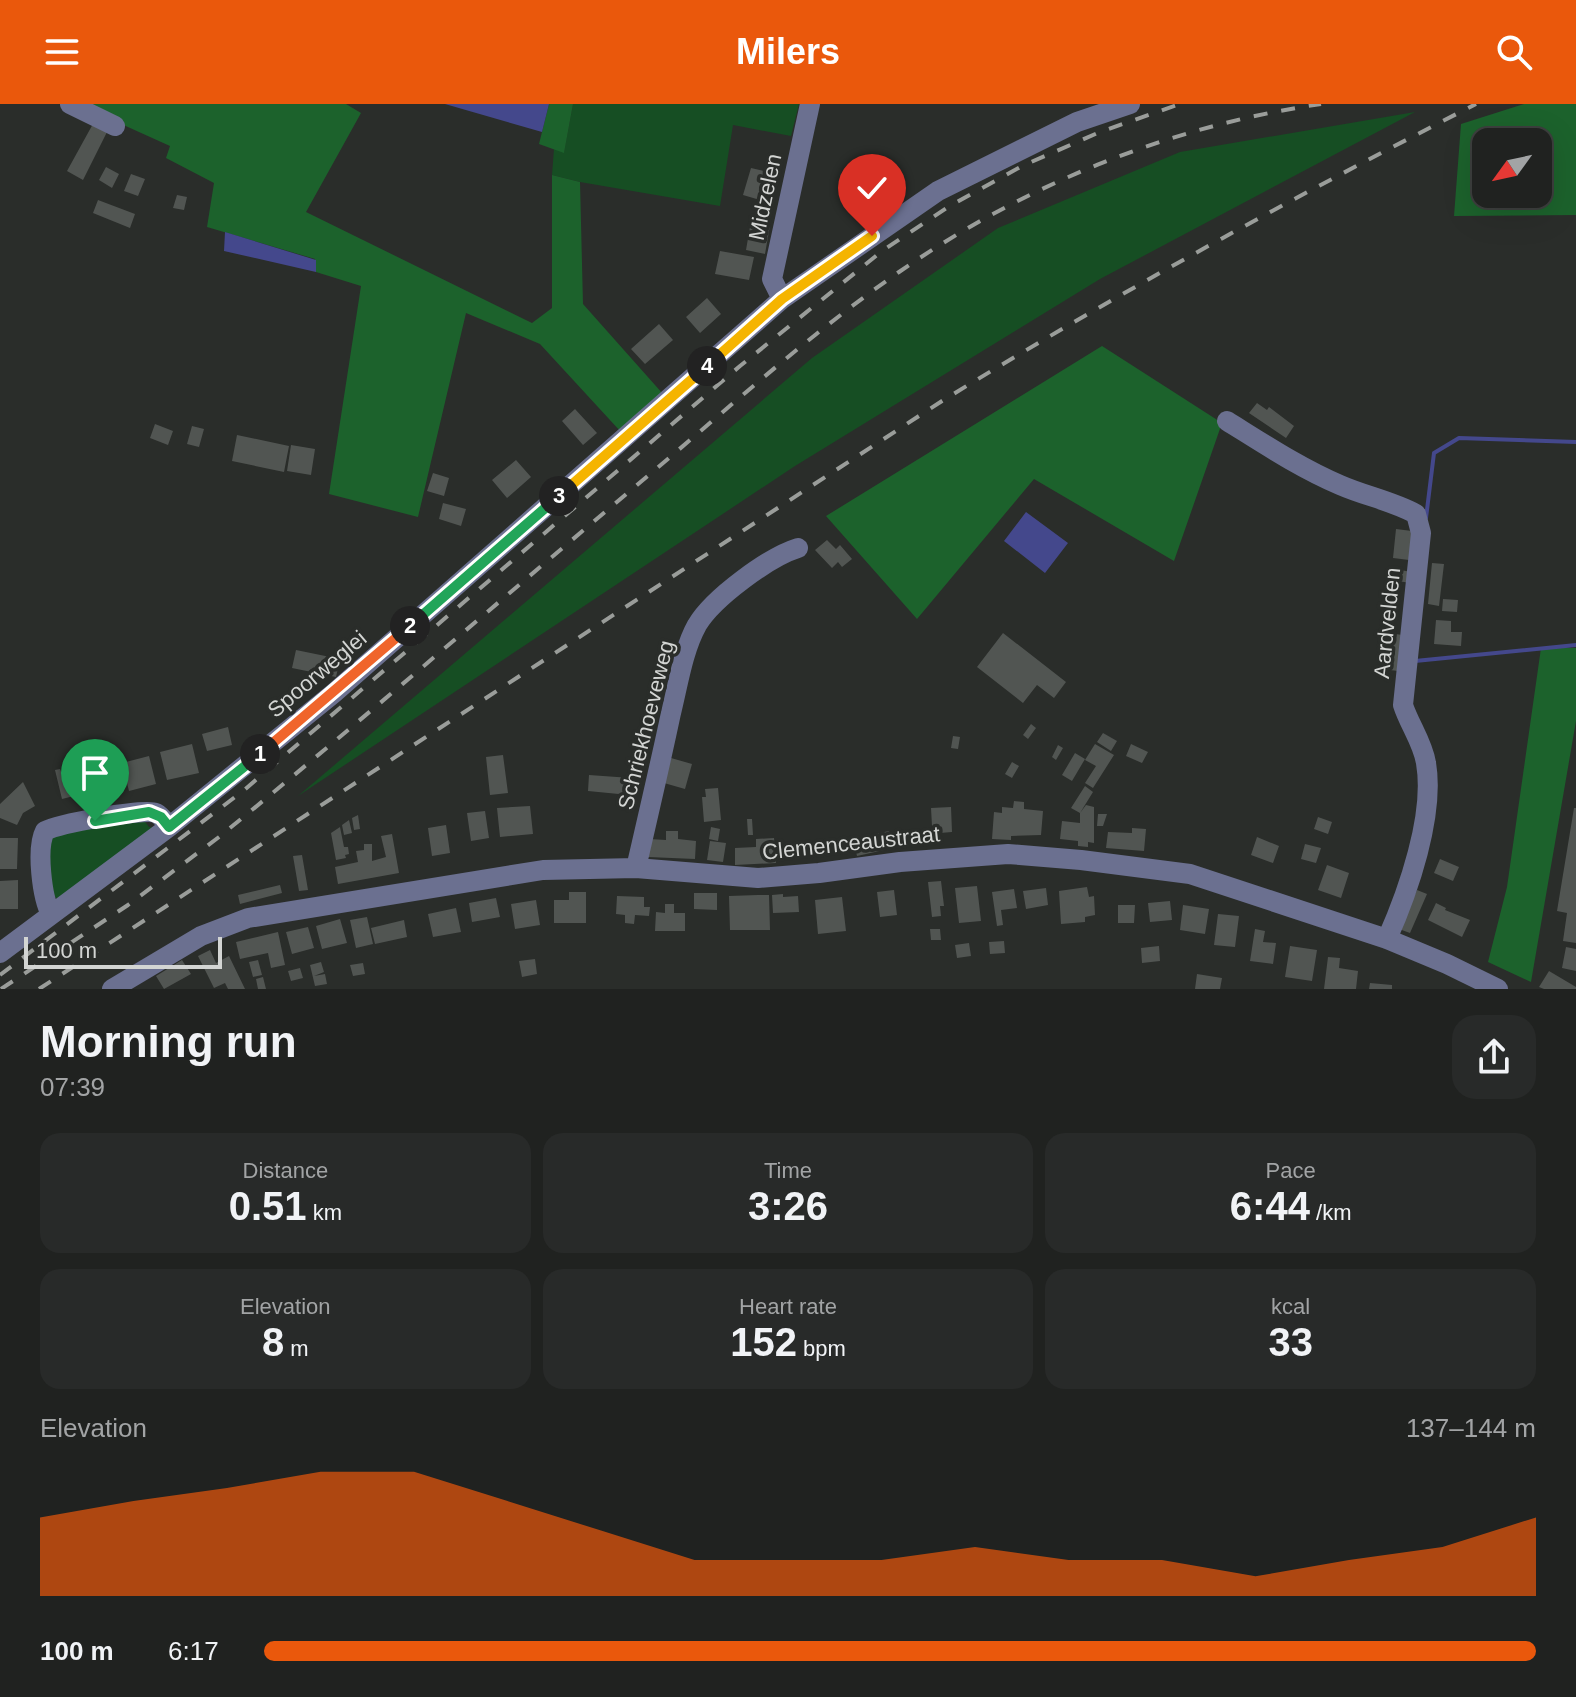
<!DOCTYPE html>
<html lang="en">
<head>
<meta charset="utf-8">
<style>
  body { margin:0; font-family:Arial,sans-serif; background:#282a29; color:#f1f3f6; height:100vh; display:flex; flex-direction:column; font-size:30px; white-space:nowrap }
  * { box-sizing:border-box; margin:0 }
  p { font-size:26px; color:#a2a4a5 }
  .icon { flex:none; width:44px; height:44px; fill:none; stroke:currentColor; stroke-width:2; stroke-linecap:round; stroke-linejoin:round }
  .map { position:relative; height:885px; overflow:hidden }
  .drawer { display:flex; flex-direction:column; background:#202220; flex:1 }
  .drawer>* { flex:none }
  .needle { width:52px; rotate:237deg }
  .controls { position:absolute; left:1472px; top:24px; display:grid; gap:16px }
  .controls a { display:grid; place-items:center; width:80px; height:80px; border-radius:16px; background:#202220; box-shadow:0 8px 32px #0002,0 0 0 2px #3d3f3e; font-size:40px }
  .scale { position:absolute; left:24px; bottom:20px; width:198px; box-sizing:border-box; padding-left:8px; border:4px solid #d3d5d3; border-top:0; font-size:22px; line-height:28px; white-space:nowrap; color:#d3d5d3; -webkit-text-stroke:6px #2a2d2a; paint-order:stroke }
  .pin { position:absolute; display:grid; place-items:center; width:68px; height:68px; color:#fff; margin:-82px -34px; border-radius:50% 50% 50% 0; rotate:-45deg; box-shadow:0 0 8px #0007 }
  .pin .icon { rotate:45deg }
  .km { position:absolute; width:40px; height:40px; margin:-20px; border-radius:50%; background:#222; color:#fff; font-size:22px; line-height:40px; text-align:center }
  .round { display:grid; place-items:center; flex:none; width:84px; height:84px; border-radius:24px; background:#282a29 }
  .headline { display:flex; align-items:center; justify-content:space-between; height:136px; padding:0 40px }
  h1 { font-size:44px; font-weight:800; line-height:60px }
  .figures { display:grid; grid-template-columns:repeat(3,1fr); gap:12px; height:136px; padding:8px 40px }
  .figures div { display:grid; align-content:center; border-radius:20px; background:#282a29; text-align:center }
  .figures b { font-size:40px; font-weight:800 }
  .figures small { font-size:22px; font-weight:400 }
  .figures p { font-size:22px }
  .chart { height:224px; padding:16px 40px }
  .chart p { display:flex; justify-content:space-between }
  .chart svg { width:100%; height:144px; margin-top:8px; fill:#ea580c; opacity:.7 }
  ul { padding:0 40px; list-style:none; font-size:26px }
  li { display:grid; grid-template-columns:128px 96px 1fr; align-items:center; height:60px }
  li i { height:20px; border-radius:10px; background:#ea580c }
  header { display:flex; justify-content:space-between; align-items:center; height:104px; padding:0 40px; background:#ea580c; color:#fff; font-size:36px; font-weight:800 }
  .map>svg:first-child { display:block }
</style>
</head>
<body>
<header><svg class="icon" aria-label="menu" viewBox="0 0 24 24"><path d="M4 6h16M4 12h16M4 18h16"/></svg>Milers<svg class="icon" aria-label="search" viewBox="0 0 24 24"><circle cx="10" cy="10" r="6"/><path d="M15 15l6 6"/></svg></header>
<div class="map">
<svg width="1576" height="885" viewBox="0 0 1576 885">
  <rect width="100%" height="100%" fill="#2a2d2a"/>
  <path fill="#164e23" d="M573 0H799L791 32 733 21 720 102 580 78 552 71 554 45 564 48Z
    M1415 8 1100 175 795 362 298 692 812 254 998 124 1180 48Z
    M143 715 149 723 158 724 59 796 50 789V732Z"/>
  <path fill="#1c622c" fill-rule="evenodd" d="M91 0H346L361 9 306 108 532 219 552 204V71L580 78 583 200 663 290 621 328 540 240 466 209 418 413 329 390 361 182 316 168 315 155 207 123 214 79 166 54 170 42 88 5Z
    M549 0H573L564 49 539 40Z
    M1524 0H1576V111L1454 112 1461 20ZM1486 38H1538V90H1486Z
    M1102 242 1222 319 1174 457 1034 375 917 515 826 412Z
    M1541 544H1576V617L1531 878 1488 858 1507 783Z"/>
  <path fill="#44488c" d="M445 0H549L542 28Z
    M225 128 316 156V168L224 147Z
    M1026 408 1068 439 1045 469 1004 437Z"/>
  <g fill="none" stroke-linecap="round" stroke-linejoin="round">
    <path stroke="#44488c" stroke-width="4" d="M1426 414 1434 349 1459 334 1576 338
      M1415 557 1576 541"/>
  </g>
  <path fill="#515552" d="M94 18 108 26 83 76 67 67Z
    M106 63 119 70 112 84 99 76Z
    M751 64 768 68 760 96 743 91Z
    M131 70 145 75 138 92 124 87Z
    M177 91 187 93 184 106 173 104Z
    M98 96 135 110 130 124 93 109Z
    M751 117 770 121 765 150 746 146Z
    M720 147 754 153 749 176 715 170Z
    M707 194 721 210 700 229 686 213Z
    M659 220 673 236 645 260 631 245Z
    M1257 299 1267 306 1269 303 1294 322 1286 334 1249 309Z
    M575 305 597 329 583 341 562 317Z
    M155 320 173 327 168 341 150 334Z
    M192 322 204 325 199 343 187 340Z
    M237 331 289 342 284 368 232 357Z
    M291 341 315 345 311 371 287 367Z
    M516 356 531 373 507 394 492 376Z
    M433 369 449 374 444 392 427 387Z
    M443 399 466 405 461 422 439 415Z
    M1396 425 1412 427 1409 456 1393 454Z
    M827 436 836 445 840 441 852 455 842 463 838 458 832 464 815 446Z
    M1432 459 1444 460 1439 502 1428 500Z
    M1388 464 1412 468 1410 479 1386 475Z
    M1443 495 1458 496 1457 508 1442 507Z
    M1436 516 1451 517V528H1462L1461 542 1434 540Z
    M1003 529 1066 578 1054 594 1037 581 1023 599 977 563Z
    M1387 529 1403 531 1398 567 1382 565Z
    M296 546 340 555 336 573 292 564Z
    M1031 620 1036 624 1028 635 1023 631Z
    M228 623 232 641 207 647 202 630Z
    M1103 629 1117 637 1111 647 1097 638Z
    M953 632 960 633 958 645 951 644Z
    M192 640 199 669 167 676 160 648Z
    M1095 640 1114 651 1093 684 1085 679 1096 662 1085 656Z
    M1131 640 1148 648 1142 659 1126 652Z
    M1058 641 1063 644 1056 656 1052 653Z
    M1075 649 1085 655 1072 677 1062 671Z
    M503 651 508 689 490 691 486 653Z
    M149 652 156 680 129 687 122 659Z
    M671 654 692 660 685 685 664 679Z
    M1012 658 1019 662 1012 674 1005 670Z
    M111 661 117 687 90 694 84 669Z
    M60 665 62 670 72 668 78 691 62 695 55 666Z
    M589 671 631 674 629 691 588 687Z
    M23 678 35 702 23 709 17 721 0 714V700Z
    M1085 682 1093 688 1080 709 1071 704Z
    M718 684 721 716 704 718 702 693H706L705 685Z
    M1014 697 1024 698V705L1043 707 1041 731 1011 732V736L992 735 994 708 1002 709V703L1013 704Z
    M1086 701 1094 703V739L1088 738V743L1078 742V737L1060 735 1062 717 1080 719V709Z
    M530 702 533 730 500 733 497 704Z
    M951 703 952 728 940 729V722H932L931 704Z
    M1574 704H1576V839L1563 837 1567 809 1557 807Z
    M485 707 489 734 471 737 467 709Z
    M1098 710H1107L1103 722H1097Z
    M358 711 360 725 354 726 352 714Z
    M1318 713 1332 718 1328 730 1314 725Z
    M747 715H752L753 731H748Z
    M349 716 352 729 344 731 342 721Z
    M446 721 450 749 432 752 428 724Z
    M340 723 344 743H348L349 750 345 751 346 754 336 756 331 729Z
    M711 723 720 725 718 737 709 735Z
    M1132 724 1146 725 1144 747 1106 744 1108 728 1132 729Z
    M666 727H678V735L696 737 695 755 648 753 649 735 666 736Z
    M889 727 893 744 857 752 853 735Z
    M392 730 399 769 338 780 335 763 358 758 356 747 364 746V740H372V757L386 753 381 732Z
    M1257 733 1279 742 1273 759 1251 751Z
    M0 734H18L17 765H0Z
    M774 734 776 759 735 761V744L756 743V735Z
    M710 737 726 739 723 758 707 756Z
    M1305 740 1321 744 1316 759 1301 755Z
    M302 751 308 786 299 787 293 752Z
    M1440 755 1459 763 1453 777 1434 769Z
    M1327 761 1349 769 1341 794 1318 786Z
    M18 776V805H0V777Z
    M941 777 944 802H940L941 812 932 813 928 778Z
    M280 781 282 789 240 800 238 791Z
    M977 782 981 817 959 819 955 784Z
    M1087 783 1089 793 1094 792 1095 811 1085 813V818L1061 820 1059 787Z
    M1046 784 1048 801 1026 805 1023 787Z
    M1014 785 1017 804 1001 806 1003 821 997 822 992 788Z
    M894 786 897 811 880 813 877 788Z
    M1417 786 1427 790 1410 829 1399 825Z
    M569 788H586V819H554V796H569Z
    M694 789H717V806L694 805Z
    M783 790V793L798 792 799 808 773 809 772 791Z
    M758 791H769L770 826H730L729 792Z
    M617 792 644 793V803H650L649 812 635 811 634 820 625 819V811L616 810Z
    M842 793 846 827 818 830 815 796Z
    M496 794 500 813 472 818 469 799Z
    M536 796 540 821 515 825 511 800Z
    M1170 797 1172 816 1150 818 1148 799Z
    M1436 799 1446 804 1445 806 1470 816 1462 833 1428 816Z
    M665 800H674V809H685V827H655L656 808 665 809Z
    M1118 801H1135L1134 819H1118Z
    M1183 801 1209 805 1205 830 1180 826Z
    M456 804 461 828 433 833 428 810Z
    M1218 810 1239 812 1235 843 1214 841Z
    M367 813 373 840 356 844 350 816Z
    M340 815 347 839 322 845 316 822Z
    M404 816 407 833 375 840 371 824Z
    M308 823 314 844 292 850 286 828Z
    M930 825H940L941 836H931Z
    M1255 825 1265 827 1263 838 1276 839 1273 860 1250 857Z
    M278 828 285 861 271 864 268 849 240 855 236 838Z
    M1004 837 1005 849 990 850 989 838Z
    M969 839 971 852 957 854 955 841Z
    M1159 842 1160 857 1142 859 1141 844Z
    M1290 842 1317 846 1312 877 1285 873Z
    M1566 843 1576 845V867L1562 864Z
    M210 846 216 859 229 852 245 885H228L225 879 214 884 198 852Z
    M1328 853 1340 854 1339 864 1358 867 1356 885H1324Z
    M535 855 537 870 522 873 519 857Z
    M182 856 191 870 164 885 156 872Z
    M258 856 262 871 253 873 249 858Z
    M321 858 324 868 314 872 325 870 327 880 315 882 310 861Z
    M363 859 365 870 353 872 350 861Z
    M300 864 303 874 291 877 288 867Z
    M1549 867 1576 883V885H1544L1539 883Z
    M1197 870 1222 874 1220 885H1195Z
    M263 873 266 885H258L256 875Z
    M1370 879 1392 881V885H1369Z"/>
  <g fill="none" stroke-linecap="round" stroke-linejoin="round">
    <path stroke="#6b7090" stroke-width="20" d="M70 0 115 22
      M782 195 772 175 810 0
      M1227 317C1264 340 1300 364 1340 381 1365 392 1392 397 1416 410L1421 429 1403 601C1409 620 1423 639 1426 659 1435 711 1408 788 1387 835
      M636 764C648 712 660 661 671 609 678 581 683 546 697 521 713 494 769 453 798 444
      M51 810C42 794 36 744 45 727 58 720 143 704 156 709 162 712 165 718 169 723
      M0 849 169 723 334 589 782 195 938 87 1077 18 1130 0
      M112 885 201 832 248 814 543 766 636 764 758 774 819 769 900 758 1008 750 1081 756 1190 770 1387 835 1447 860 1498 885"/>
    <path stroke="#9a9d9a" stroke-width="4" stroke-dasharray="14 14" stroke-linecap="butt" d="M0 871 243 687 740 262 882 147 948 103 1022 62 1100 28 1180 0
      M1 885 128 801 219 733C360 618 498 498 637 381 723 309 807 232 899 168 1024 81 1170 22 1321 0
      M39 885 942 297C1116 190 1294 93 1476 0"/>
  </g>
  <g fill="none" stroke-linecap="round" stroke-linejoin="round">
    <g stroke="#fff" stroke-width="16">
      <path id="split-1" d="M95 717 149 708 161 713 169 723 260 650"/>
    </g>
    <g stroke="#fff" stroke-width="16">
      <path id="split-2" d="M260 650 410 522"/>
    </g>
    <g stroke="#fff" stroke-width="16">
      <path id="split-3" d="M410 522 559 392"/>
    </g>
    <g stroke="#fff" stroke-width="16">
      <path id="split-4" d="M559 392 707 262"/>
    </g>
    <g stroke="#fff" stroke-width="16">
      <path id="split-5" d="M707 262 782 195 872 132"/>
    </g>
    <use href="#split-1" stroke="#22a559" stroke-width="10"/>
    <use href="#split-2" stroke="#f0652b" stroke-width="10"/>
    <use href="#split-3" stroke="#22a559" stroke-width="10"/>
    <use href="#split-4" stroke="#f5b400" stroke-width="10"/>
    <use href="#split-5" stroke="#f5b400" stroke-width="10"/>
  </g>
  <g text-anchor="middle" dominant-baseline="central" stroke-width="7" stroke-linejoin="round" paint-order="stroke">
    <g font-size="22" fill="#d3d5d3" stroke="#2a2d2a">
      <text transform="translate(765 93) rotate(-78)">Midzelen</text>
      <text transform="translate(1387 519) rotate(-84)">Aardvelden</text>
      <text transform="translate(317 570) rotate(-40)">Spoorweglei</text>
      <text transform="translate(646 621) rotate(-76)">Schriekhoeveweg</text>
      <text transform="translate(851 739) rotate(-6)">Clemenceaustraat</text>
    </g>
  </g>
</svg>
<div class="controls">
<a><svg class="needle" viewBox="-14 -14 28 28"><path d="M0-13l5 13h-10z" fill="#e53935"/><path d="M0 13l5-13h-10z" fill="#a2a4a5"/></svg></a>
</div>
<div class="scale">100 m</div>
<div class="pin" style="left:95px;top:717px;background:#1e9e55"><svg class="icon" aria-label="arrive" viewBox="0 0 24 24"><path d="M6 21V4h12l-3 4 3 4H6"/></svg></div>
<div class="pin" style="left:872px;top:132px;background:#d93025"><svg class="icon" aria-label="check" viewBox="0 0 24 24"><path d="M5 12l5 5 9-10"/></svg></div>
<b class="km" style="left:260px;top:650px">1</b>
<b class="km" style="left:410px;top:522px">2</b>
<b class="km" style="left:559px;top:392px">3</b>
<b class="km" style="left:707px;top:262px">4</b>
</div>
<section class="drawer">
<div class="headline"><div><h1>Morning run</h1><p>07:39</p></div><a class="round"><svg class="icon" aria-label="share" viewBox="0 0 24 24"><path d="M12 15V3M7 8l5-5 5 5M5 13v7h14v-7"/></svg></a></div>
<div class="figures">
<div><p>Distance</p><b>0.51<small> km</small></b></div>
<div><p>Time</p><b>3:26</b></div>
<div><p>Pace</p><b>6:44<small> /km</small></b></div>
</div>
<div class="figures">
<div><p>Elevation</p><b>8<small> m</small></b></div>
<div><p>Heart rate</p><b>152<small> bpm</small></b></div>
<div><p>kcal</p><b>33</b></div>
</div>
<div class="chart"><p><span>Elevation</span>137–144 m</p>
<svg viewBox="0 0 160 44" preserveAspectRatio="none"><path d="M0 44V20L10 15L20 11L30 6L40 6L50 15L60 24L70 33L80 33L90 33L100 29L110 33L120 33L130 38L140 33L150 29L160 20V44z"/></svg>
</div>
<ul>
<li><b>100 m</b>6:17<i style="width:100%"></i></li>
</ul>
</section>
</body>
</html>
